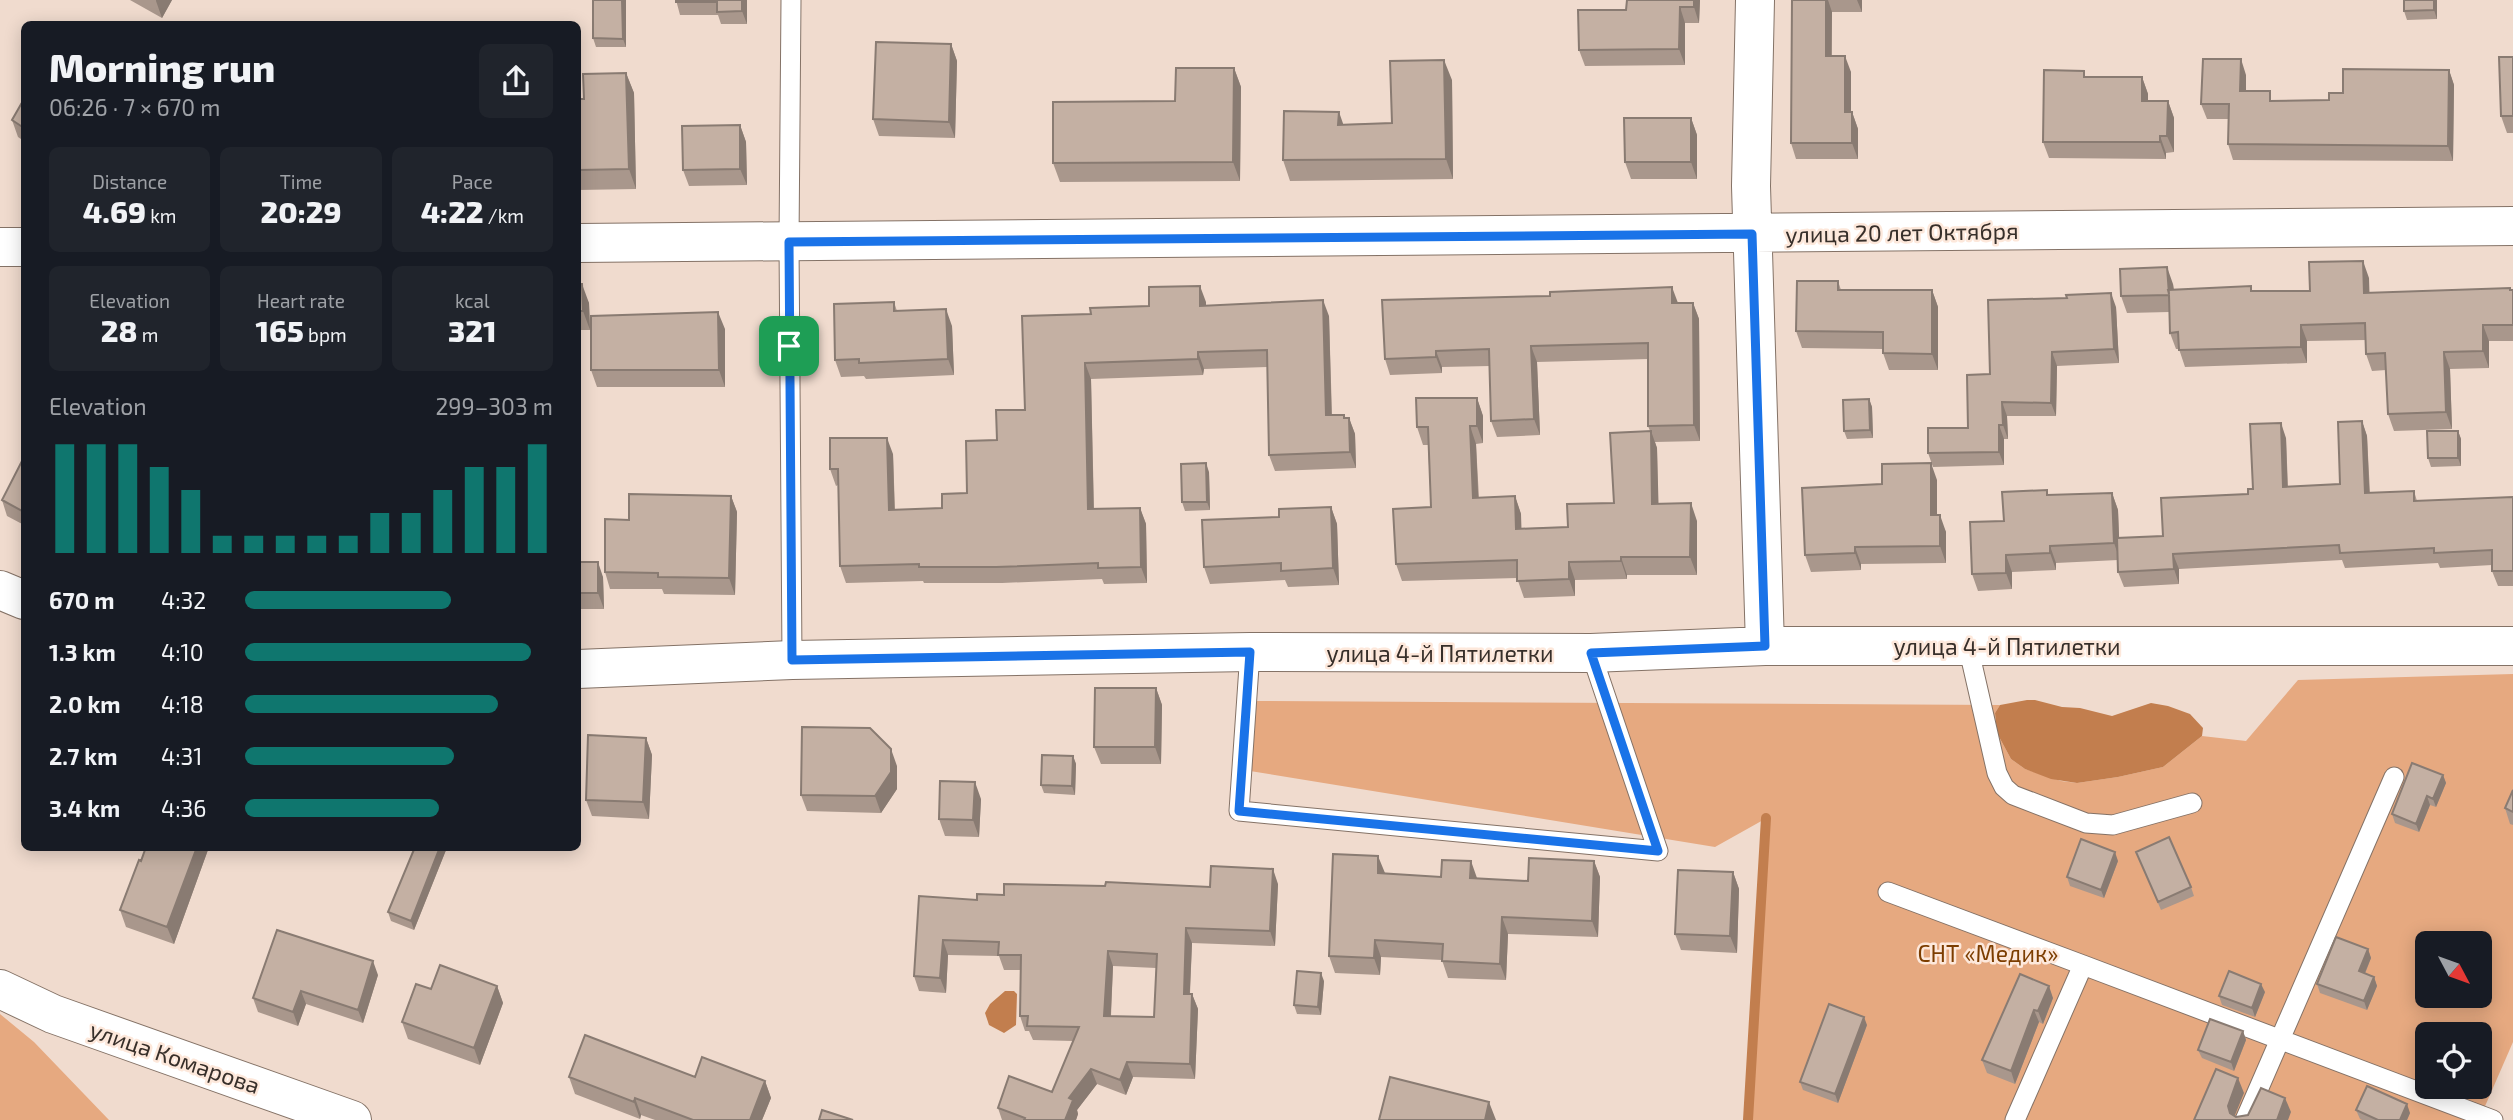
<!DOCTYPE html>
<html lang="en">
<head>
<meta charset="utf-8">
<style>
  body { margin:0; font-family:"Exo 2",sans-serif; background:#20242c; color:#f1f3f6; height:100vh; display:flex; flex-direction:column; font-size:26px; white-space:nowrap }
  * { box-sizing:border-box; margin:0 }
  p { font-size:23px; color:#9ea1a6 }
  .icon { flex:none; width:38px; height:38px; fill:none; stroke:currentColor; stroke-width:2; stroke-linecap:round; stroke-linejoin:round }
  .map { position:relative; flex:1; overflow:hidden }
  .details { position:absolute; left:21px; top:21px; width:560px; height:830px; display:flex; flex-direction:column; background:#171b24; border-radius:10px; box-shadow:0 4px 18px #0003 }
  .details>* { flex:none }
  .needle { width:46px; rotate:131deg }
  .tools { position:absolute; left:2415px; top:931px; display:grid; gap:14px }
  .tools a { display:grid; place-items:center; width:77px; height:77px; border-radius:10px; background:#171b24; box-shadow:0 4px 18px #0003; font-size:35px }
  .pin { position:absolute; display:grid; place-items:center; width:60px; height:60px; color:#fff; margin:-30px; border-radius:14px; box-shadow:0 4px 10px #0006 }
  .round { display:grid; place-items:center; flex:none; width:74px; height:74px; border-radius:10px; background:#20242c }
  .overview { display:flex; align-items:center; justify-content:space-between; height:119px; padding:0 28px }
  h1 { font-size:38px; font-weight:800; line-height:52px }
  .figures { display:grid; grid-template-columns:repeat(3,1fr); gap:10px; height:119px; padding:7px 28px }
  .figures div { display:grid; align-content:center; border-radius:10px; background:#20242c; text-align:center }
  .figures b { font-size:30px; font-weight:800 }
  .figures small { font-size:19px; font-weight:400 }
  .figures p { font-size:19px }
  .chart { height:196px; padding:14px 28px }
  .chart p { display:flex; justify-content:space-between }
  .chart svg { width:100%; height:126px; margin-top:7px; stroke:#0f766e; stroke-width:6 }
  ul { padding:0 28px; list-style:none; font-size:23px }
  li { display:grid; grid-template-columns:112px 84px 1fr; align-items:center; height:52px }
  li i { height:18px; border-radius:9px; background:#0f766e }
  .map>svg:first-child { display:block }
</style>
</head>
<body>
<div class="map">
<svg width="2513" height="1120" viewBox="0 0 2513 1120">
  <rect width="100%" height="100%" fill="#f0dbce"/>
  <path fill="#e6a980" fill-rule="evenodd" d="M2513 674V1042L2479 1120H1748L1765 819 1715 847 1250 771 1254 701 2000 705 1995 713 1997 733 2011 759 2025 769 2061 781 2077 783 2118 777 2163 767 2202 736 2246 741 2298 680ZM2427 943H2480V996H2427ZM2427 1034H2480V1087H2427Z
    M0 1014 34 1042 109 1120H0Z"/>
  <path fill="#c27e4e" d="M2027 700H2035L2062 707 2080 708 2112 716 2151 703 2168 706 2190 714 2203 728 2202 736 2163 767 2118 777 2077 783 2051 779 2025 769 2011 759 1997 733 1995 713 2000 705Z
    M1005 991H1014L1017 994 1016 1025 1004 1033 989 1025 985 1013 990 1004Z"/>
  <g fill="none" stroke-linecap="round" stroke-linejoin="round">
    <path stroke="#c27e4e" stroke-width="10" d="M1748 1120 1766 818"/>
    <g stroke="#847266" stroke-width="21">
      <path id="lane" d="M791 0 789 242 792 660
        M1968 646 1997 773 2004 787 2013 795 2086 823 2113 825 2192 803
        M1250 652 1239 811 1658 851 1591 653
        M1888 892 2083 965
        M2015 1120 2083 965 2493 1120
        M2245 1120 2394 777"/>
    </g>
    <g stroke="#847266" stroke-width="40">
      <path id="street" d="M1755 0 1751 186 1765 646
        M578 243 2513 226
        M0 247H24
        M0 590 24 600
        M578 669 792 660 1250 652 1591 653 1765 646H2513
        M0 989 53 1014 352 1120"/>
    </g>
    <use href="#lane" stroke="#fff" stroke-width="19"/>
    <use href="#street" stroke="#fff" stroke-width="38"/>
  </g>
  <path fill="#a9978c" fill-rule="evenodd" d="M130 0H172L162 18Z
    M626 0V47H596L593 38Z
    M676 0H747V24H721L718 15H680Z
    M1700 0 1699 23H1685V65L1585 66 1579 50 1626 10Z
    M1792 0H1862V12H1832V56L1851 72V112H1852L1858 129V159H1796L1791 143Z
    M2404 0H2437V19L2407 20 2404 11Z
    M951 44 957 61 955 138 879 136 873 119Z
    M2513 57V133H2507L2501 116Z
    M1234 68 1241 87 1240 181 1060 182 1053 163 1175 101Z
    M2449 70 2454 85 2453 161 2233 160 2228 144V119H2207L2201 104 2246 75V91L2273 101 2329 100 2343 93Z
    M626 73 634 93 636 189 578 190V99H584Z
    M2086 77H2142L2148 94V101H2168L2174 118V152L2166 153V159L2049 158 2043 142Z
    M1452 80 1453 179 1290 181 1283 160 1343 124 1392 123Z
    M24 99V141L18 137 12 120Z
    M1691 118 1697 135V179H1631L1625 162Z
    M740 125 746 142 747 185 689 186 683 170Z
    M2369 278V293L2510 288 2511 290H2513V341H2489V368L2450 369 2452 429 2394 431 2388 414 2386 370 2372 371 2366 354V340L2307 341V363L2185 367 2179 349H2176L2170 333 2169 312 2127 313 2121 296 2173 284 2174 289 2310 291Z
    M1838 281 1841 290H1932L1938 307V370H1889L1883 353V349L1802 348 1796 331Z
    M578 284 589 303 590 330H578Z
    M894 302 897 311 952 326 954 375 866 379 864 376 841 377 835 360Z
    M1206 302V305L1329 316 1332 415 1349 418 1355 434 1356 468 1275 471 1269 455 1267 367 1204 369 1203 375 1091 379 1094 509 1140 508 1146 524 1147 583 1104 584 1102 579 1002 583H924L923 581 846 583 840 566 838 485 836 486 830 469 893 454 895 510 942 508 967 493 997 440 1025 410 1091 314 1149 306Z
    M1678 303H1693L1699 319 1700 441 1655 442 1657 448 1658 504 1697 521V575H1627V579L1575 580V596L1524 598 1517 578 1402 581 1396 564 1431 507 1428 445H1423L1417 427 1477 398 1483 416V443L1476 444 1479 498 1515 496 1521 514V528L1568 527 1614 503 1650 431 1648 426V359L1537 362 1540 435 1497 437 1491 421 1490 366 1442 367V373L1390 375 1385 359Z
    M2116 307 2119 363 2057 366 2056 416H2007L2008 439H2004V465L1933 467 1928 453 1968 428 1990 374Z
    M725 329V387H597L591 370Z
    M1869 399 1872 407 1873 438 1847 439 1844 431Z
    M2362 421 2367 436 2370 493 2414 491 2417 501 2513 497V586H2498L2492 571V565L2440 568 2438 563 2345 568 2342 560 2179 569V584L2124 587 2118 572V560L2056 563V570L2012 572V589L1978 591 1972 574 2004 521 2049 495 2112 493 2118 510 2119 538 2163 536 2248 494 2253 489 2286 438 2288 487 2340 484Z
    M2458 431 2461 439V466L2431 467 2428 458Z
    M24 459V525L7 516 2 500Z
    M1209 472 1210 510 1185 511 1182 502Z
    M1937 480V515L1946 532V563L1861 564V570L1811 572 1805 555 1882 484Z
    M731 496 737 512 735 595 664 594 662 589H610L605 572 629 520Z
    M1331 507 1337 524 1339 585 1288 587 1285 580 1210 584 1204 567 1279 517Z
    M578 562 603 577 604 609H578Z
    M1156 688 1162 705 1161 764H1101L1094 747Z
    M646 738 652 755 649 819 592 816 586 800Z
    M1073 756 1076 764 1075 795 1044 793 1041 785Z
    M897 766V789L881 813 807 811 801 795Z
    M2443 775 2446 783 2436 807 2430 805 2419 832 2395 823 2392 814Z
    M981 799 979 837 945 836 939 819Z
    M2505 808 2513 812V825L2510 824Z
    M146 847H209L174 944 126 927 120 910 141 861Z
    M446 850 414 930 391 921 388 912Z
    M2136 852 2191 887 2194 896 2161 910Z
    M1594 861 1600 877 1598 937 1508 934 1506 980 1448 978 1442 960 1381 957 1380 975 1335 973 1329 956 1385 873 1384 874 1528 881Z
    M2118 861 2104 898 2070 886 2067 877Z
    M1733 872 1739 889 1737 953 1681 950 1675 934Z
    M1278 884 1275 946 1192 943 1190 994H1192L1198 1009 1195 1079 1133 1077 1126 1095 1097 1084 1077 1110 1078 1114 1076 1120H1002L998 1108 1052 1092 1073 1041 1033 1040 1029 1031H1025L1020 1016V970H1004L999 956 948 955 946 993 919 991 914 976 977 900 1004 895 1105 886 1210 887ZM1113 966 1156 968 1154 1017 1111 1016Z
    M2368 949 2371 958 2365 974 2374 977 2377 986 2367 1010 2320 993 2317 984Z
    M2020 974 2053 998 2043 1024 2039 1022 2015 1084 1987 1073 1982 1060Z
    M378 975 363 1023 306 1004 298 1026 258 1012 253 998Z
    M1324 981 1321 1015 1297 1014 1294 1005Z
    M497 986 503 1003 480 1065 408 1039 402 1022 431 989Z
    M2265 992 2255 1017 2222 1005 2219 996Z
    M1867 1025 1838 1103 1803 1090 1800 1082Z
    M2243 1031 2246 1040 2234 1071 2202 1058 2198 1050Z
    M569 1077H695L765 1081 771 1098 762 1120H655L641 1115 640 1119 575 1094Z
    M2356 1110 2410 1113 2407 1120H2362L2360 1119Z"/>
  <path fill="#897b72" d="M156 0H172L162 18 156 1Z
    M622 0H626V47L623 39Z
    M742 0H747V24L742 11Z
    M1694 0H1700L1699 23 1694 7Z
    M1826 0H1828L1832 12 1831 72 1826 56Z
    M1857 0H1862V12Z
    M2434 0H2437V19L2434 10Z
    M1680 7 1685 23V65L1679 49Z
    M951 44 957 61 955 138 949 122Z
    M1845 56 1851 72V129L1845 112Z
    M2241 59 2246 75V106L2240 91Z
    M1444 60 1452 80 1453 179 1446 159Z
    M1234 68 1241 87 1240 181 1233 162Z
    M2449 70 2454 85 2453 161 2448 146Z
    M626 73 634 93 636 189 629 169Z
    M2142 77 2148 94V118L2142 101Z
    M2168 101 2174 118V152L2167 136Z
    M1339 112 1346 132 1338 125Z
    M1852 112 1858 129V159L1852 143Z
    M1691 118 1697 135V179L1691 162Z
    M740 125 746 142 747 185 740 169Z
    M2160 136 2166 153V159L2160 142Z
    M2363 261 2369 278 2370 310 2364 293Z
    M2167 267 2173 284 2175 310 2169 294Z
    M582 284 589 303 590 330 583 311Z
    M1200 286 1206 302V322L1200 306Z
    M1672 287 1678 303H1672Z
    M1932 290 1938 307V370L1932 354Z
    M2111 293 2116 307 2119 363 2114 349Z
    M1323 300 1329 316 1332 431 1326 415Z
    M1693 303 1699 319 1700 441 1694 425Z
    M946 309 952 326 954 375 948 359Z
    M718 312 725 329V387L719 370Z
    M2301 325 2307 341V363L2301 347Z
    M2483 325 2489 341V368L2483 351Z
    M1531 346 1537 362 1540 435 1534 419Z
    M1436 351 1442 367V373L1436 357Z
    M1198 352 1204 369 1203 375 1198 359Z
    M2052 352 2057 366 2056 416 2051 403Z
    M2444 352 2450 369 2452 429 2446 412Z
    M1085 363 1091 379 1094 525 1088 509Z
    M1477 398 1483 416V443L1477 426Z
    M1869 399 1872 407 1873 438 1870 430Z
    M2002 402 2007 416 2008 439 2003 425Z
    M1344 415 1350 431 1349 418 1355 434 1356 468 1350 452Z
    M2362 421 2367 436 2370 508 2365 493Z
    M2281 423 2286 438 2288 502 2283 487Z
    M1999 425 2004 439V465L1999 452Z
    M1470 426 1476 444 1479 516 1473 498Z
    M1651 431 1657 448 1659 521 1652 504Z
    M2458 431 2461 439V466L2458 458Z
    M887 438 893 454 895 526 889 510Z
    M1206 463 1209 472 1210 510 1207 502Z
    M1931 463 1937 480V532L1931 515Z
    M2112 493 2118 510 2120 560 2114 543Z
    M731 496 737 512 735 595 729 578Z
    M1515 496 1521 514 1522 546 1516 529Z
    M1691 503 1697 521V575L1690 557Z
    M1331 507 1337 524 1339 585 1333 568Z
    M1140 508 1146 524 1147 583 1141 567Z
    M1940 515 1946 532V563L1940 546Z
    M2050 546 2056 563V570L2050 553Z
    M1855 547 1861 564V570L1855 553Z
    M2173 554 2179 569V584L2174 569Z
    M2006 555 2012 572V589L2006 573Z
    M1621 557 1627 575V579L1621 561Z
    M598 562 603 577 604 609 598 593Z
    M1569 562 1575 580V596L1569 579Z
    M1156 688 1162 705 1161 764 1155 747Z
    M646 738 652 755 649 819 643 802Z
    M891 749 897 766V789L881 813 875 796Z
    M1073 756 1076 764 1075 795 1072 786Z
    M2443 775 2446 783 2436 807 2433 799Z
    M975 782 981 799 979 837 973 820Z
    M2427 796 2430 805 2419 832 2416 824Z
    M197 847H209L174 944 167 927Z
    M440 847H445L446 850 414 930 411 921Z
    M2115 852 2118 861 2104 898 2101 890Z
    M1378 856 1385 873 1384 890 1378 873Z
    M1471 861 1477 878H1470Z
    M1594 861 1600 877 1598 937 1592 921Z
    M1273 869 1278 884 1275 946 1270 931Z
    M1733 872 1739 889 1737 953 1730 936Z
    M1502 917 1508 934 1506 980 1500 964Z
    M1186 928 1192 943 1189 1009 1184 994Z
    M943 940 948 955 946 993 940 978Z
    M1375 940 1381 957 1380 975 1374 958Z
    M2368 949 2371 958 2362 980 2359 971Z
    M1108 951 1113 966 1110 1031 1104 1016Z
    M373 961 378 975 363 1023 358 1010Z
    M1321 973 1324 981 1321 1015 1318 1007Z
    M2374 977 2377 986 2367 1010 2364 1001Z
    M2261 984 2265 992 2255 1017 2252 1008Z
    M497 986 503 1003 480 1065 474 1048Z
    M2049 986 2053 998 2043 1024 2038 1011Z
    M301 991 306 1004 298 1026 293 1012Z
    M1192 994 1198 1009 1195 1079 1190 1064Z
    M2034 1010 2039 1022 2015 1084 2011 1071Z
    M1864 1017 1867 1025 1838 1103 1835 1094Z
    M2243 1031 2246 1040 2234 1071 2231 1062Z
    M1127 1062 1133 1077 1126 1095 1120 1080Z
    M1091 1069 1097 1084 1077 1110 1078 1114 1076 1120H1065L1069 1098Z
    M2238 1078 2244 1093 2233 1120 2228 1106Z
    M765 1081 771 1098 762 1120H750Z
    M635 1098 641 1115 640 1119 634 1102Z
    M2285 1098 2291 1112 2288 1120H2277Z
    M1489 1102 1496 1120H1485Z
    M2407 1104 2410 1113 2407 1120H2400Z"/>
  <path fill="#c4b0a3" stroke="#897b72" stroke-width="2" fill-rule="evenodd" d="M593 0H622L623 39 593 38Z
    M676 0H742V11L717 12V2H676Z
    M1627 0H1694V7H1680L1679 49 1579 50 1578 10H1626Z
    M1792 0H1826V56H1845V112H1852V143H1791Z
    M2404 0H2434V10L2404 11Z
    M876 42 951 44 949 122 873 119Z
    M2499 57H2513V116H2501Z
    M2203 59H2241L2240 91H2270V101L2329 100V93H2343V69L2449 70 2448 146 2228 144 2229 104H2201Z
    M1444 60 1446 159 1283 160 1284 111 1339 112 1338 125 1392 123 1390 61Z
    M1176 68H1234L1233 162 1053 163V102L1175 101Z
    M2044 70 2084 71V77H2142V101H2168L2167 136H2160V142H2043Z
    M626 73 629 169 578 170V99H584L583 74Z
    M24 99V128L12 120Z
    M1624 118H1691V162H1625Z
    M740 125V169L683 170 682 126Z
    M2363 261 2364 293 2510 288V290H2513V325H2483V351L2444 352 2446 412 2388 414 2385 353 2366 354 2365 323 2301 325V347L2179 350 2178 332 2170 333 2169 295 2121 296 2120 269 2167 267 2169 294 2168 290 2251 286V291H2310L2309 262Z
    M1797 281H1838V290H1932V354L1883 353V332L1796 331Z
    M578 284H582L583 311H578Z
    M1200 286V306L1323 300 1326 415H1344V418H1349L1350 452 1269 455 1267 350 1198 352V359L1085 363 1088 509 1140 508 1141 567 1098 568V563L996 567H919V564L840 566 838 469H830V438H887L889 510 942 508V494L967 493 966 441 997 440 996 410H1025L1022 316 1091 314 1090 308 1149 306V287Z
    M1672 287V303H1693L1694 425 1648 426V343L1531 346 1534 419 1491 421 1489 349 1436 351V357L1385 359 1382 300 1550 296V292Z
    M2111 293 2114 349 2052 352 2051 403 2002 402 2003 425H1999V452L1928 453V428H1968L1967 375 1990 374 1988 300 2067 298 2066 295Z
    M894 302V311L946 309 948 359 859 363V359L835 360 834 304Z
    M718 312 719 370H591V316Z
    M1416 398H1477V426H1470L1473 498 1515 496 1516 529 1568 527 1567 504 1614 503 1610 433 1651 431 1652 504 1691 503 1690 557H1621V561L1569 562V579L1517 581V560L1396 564 1393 509 1431 507 1428 427H1417Z
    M1869 399 1870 430 1844 431 1843 400Z
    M2362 421 2365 493 2414 491V501L2513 497V571H2492V550L2434 553V548L2340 553 2339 545 2173 554 2174 569 2118 572 2117 538 2163 536 2161 498 2248 494V489H2253L2250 424 2281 423 2283 487 2340 484 2338 422Z
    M2427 431H2458V458H2428Z
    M23 459H24V512L2 500Z
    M1206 463 1207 502H1182L1181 464Z
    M1931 463V515H1940V546L1855 547V553L1805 555 1802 488 1882 484V464Z
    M2047 490V495L2112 493 2114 543 2050 546V553L2006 555V573L1972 574 1970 522 2004 521 2002 492Z
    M629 494 731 496 729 578 658 577V573L605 572V519L629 520Z
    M1331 507 1333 568 1281 571V563L1204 567 1202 520 1279 517V509Z
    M578 562H598V593H578Z
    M1095 688H1156L1155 747H1094Z
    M802 727 870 728 891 749V772L875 796 801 795Z
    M588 735 646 738 643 802 586 800Z
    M1042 755 1073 756 1072 786 1041 785Z
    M2412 763 2443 775 2433 799 2427 796 2416 824 2392 814Z
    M940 781 975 782 973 820 939 819Z
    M2513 790V812L2505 808Z
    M2169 837 2191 887 2158 902 2136 852Z
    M2081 839 2115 852 2101 890 2067 877Z
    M146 847H197L167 927 120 910 139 860 141 861Z
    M415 847H440L411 921 388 912Z
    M1333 854 1378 856V873L1441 877 1442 860 1471 861 1470 878 1528 881 1529 858 1594 861 1592 921 1502 917 1500 964 1442 961 1443 944 1375 940 1374 958 1329 956Z
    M1211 866 1273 869 1270 931 1186 928 1184 994H1192L1190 1064 1127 1062 1120 1080 1091 1069 1069 1098 1073 1100 1065 1120H1024L1025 1118 998 1108 1009 1076 1052 1092 1079 1027 1027 1026 1028 1016H1020L1021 955H998L999 942 943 940 940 978 914 976 919 896 977 900V894L1004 895V884L1105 886 1106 882 1210 887ZM1108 951 1157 954 1154 1017 1104 1016Z
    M1678 870 1733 872 1730 936 1675 934Z
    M277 930 373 961 358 1010 301 991 293 1012 253 998Z
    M2336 937 2368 949 2359 971 2374 977 2364 1001 2317 984Z
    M440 965 497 986 474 1048 402 1022 416 984 431 989Z
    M1297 971 1321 973 1318 1007 1294 1005Z
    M2229 971 2261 984 2252 1008 2219 996Z
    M2020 974 2049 986 2038 1011 2034 1010 2011 1071 1982 1060Z
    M1829 1004 1864 1017 1835 1094 1800 1082Z
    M2210 1019 2243 1031 2231 1062 2198 1050Z
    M585 1035 695 1077 702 1057 765 1081 750 1120H693L635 1098 634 1102 569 1077Z
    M2216 1069 2238 1078 2228 1106 2230 1113 2236 1117 2248 1115 2261 1088 2285 1098 2277 1120H2194Z
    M1390 1077 1489 1102 1485 1120H1379Z
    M2367 1086 2407 1104 2400 1120H2378L2356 1110Z
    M822 1110 853 1120H819Z"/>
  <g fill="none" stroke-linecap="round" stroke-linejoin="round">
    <g stroke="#fff" stroke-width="14">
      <path id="route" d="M1752 234 1765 646 1591 653 1658 851 1239 811 1250 652 792 660 789 242Z"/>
    </g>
    <use href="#route" stroke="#1a73e8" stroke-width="9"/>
  </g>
  <g text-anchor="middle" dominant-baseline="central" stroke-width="5" stroke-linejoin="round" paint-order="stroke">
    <g font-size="23" fill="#372f2a" stroke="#fde8db">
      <text transform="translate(1902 232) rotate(-1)">улица 20 лет Октября</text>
      <text x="2007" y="646">улица 4-й Пятилетки</text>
      <text x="1440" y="653">улица 4-й Пятилетки</text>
      <text transform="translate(175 1057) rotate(19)">улица Комарова</text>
    </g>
    <g font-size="23" fill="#7c3d00" stroke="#fde8db">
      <text x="1988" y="953">СНТ «Медик»</text>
    </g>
  </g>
</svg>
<div class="tools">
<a><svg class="needle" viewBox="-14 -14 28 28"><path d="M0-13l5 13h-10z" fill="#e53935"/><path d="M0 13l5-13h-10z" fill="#9ea1a6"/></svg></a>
<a><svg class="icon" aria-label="locate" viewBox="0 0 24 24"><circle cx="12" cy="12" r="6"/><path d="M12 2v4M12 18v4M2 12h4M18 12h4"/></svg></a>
</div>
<div class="pin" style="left:789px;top:346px;background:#1e9e55"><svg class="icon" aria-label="arrive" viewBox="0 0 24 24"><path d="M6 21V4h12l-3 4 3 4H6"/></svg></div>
<section class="details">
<div class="overview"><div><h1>Morning run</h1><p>06:26 · 7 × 670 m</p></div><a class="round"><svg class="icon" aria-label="share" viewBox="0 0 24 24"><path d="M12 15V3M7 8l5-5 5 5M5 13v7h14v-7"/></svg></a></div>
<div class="figures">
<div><p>Distance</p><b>4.69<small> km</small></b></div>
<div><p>Time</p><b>20:29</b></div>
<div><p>Pace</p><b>4:22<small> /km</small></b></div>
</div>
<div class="figures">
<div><p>Elevation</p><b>28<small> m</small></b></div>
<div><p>Heart rate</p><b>165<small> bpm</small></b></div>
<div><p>kcal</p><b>321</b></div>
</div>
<div class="chart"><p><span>Elevation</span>299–303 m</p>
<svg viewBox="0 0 160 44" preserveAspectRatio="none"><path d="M5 44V6M15 44V6M25 44V6M35 44V14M45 44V22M55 44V38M65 44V38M75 44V38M85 44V38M95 44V38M105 44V30M115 44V30M125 44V22M135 44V14M145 44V14M155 44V6"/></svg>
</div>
<ul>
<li><b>670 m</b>4:32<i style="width:67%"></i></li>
<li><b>1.3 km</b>4:10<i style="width:93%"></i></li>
<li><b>2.0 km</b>4:18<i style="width:82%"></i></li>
<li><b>2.7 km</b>4:31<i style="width:68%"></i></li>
<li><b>3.4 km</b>4:36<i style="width:63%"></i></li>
</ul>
</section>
</div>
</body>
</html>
